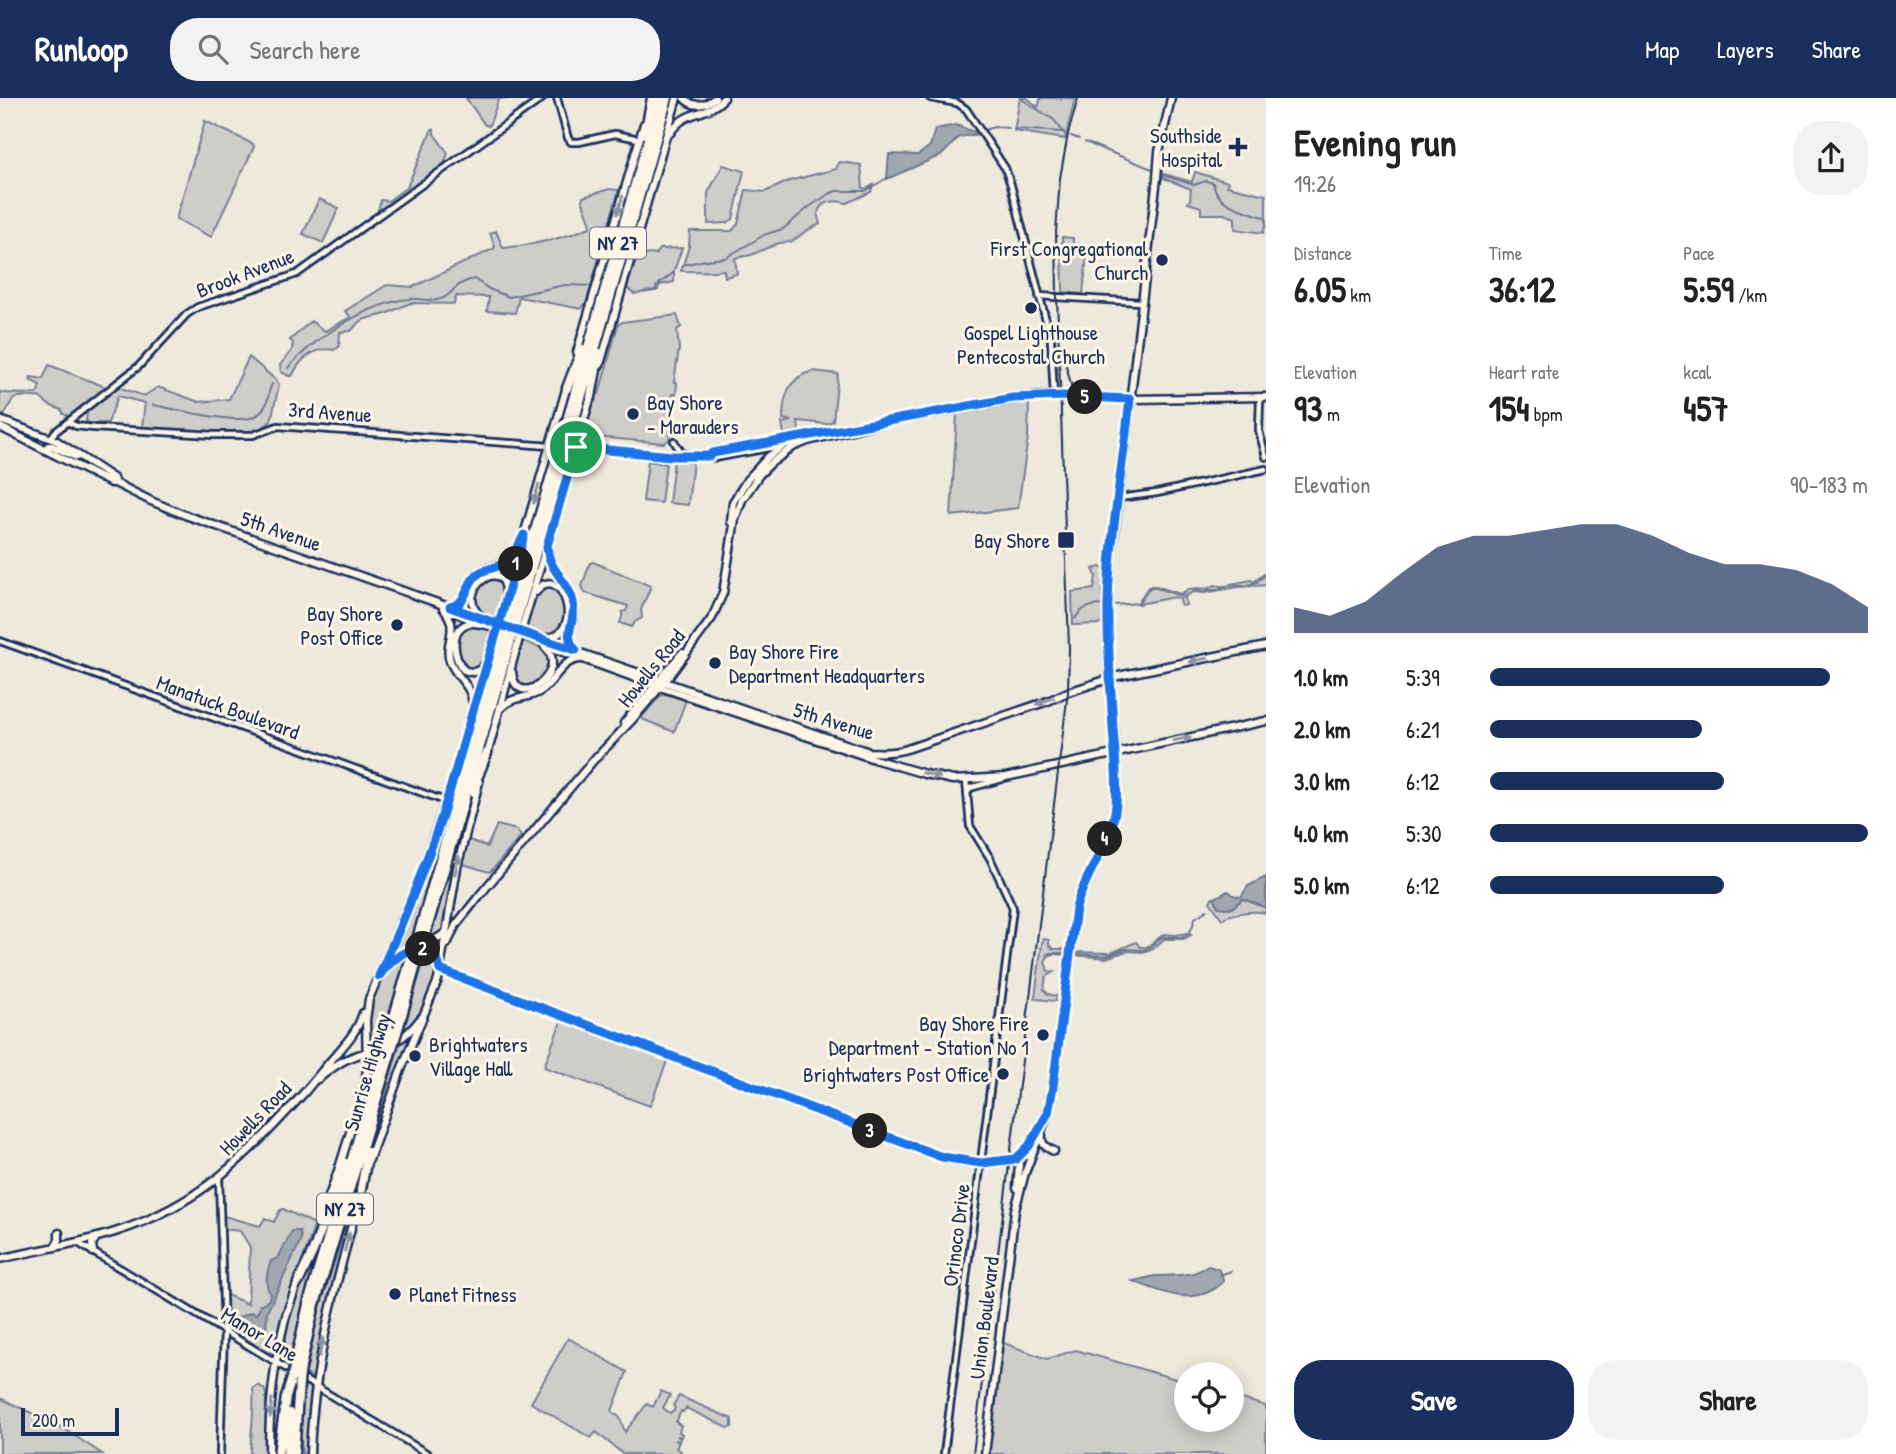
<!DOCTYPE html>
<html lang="en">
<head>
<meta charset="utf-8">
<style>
  body { margin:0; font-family:"Patrick Hand",sans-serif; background:#f2f2f2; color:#222; height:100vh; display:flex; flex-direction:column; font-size:26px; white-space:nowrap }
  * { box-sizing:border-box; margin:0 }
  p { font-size:23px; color:#767676 }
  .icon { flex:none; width:38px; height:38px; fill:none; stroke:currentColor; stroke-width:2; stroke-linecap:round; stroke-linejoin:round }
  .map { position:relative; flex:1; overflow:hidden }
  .drawer { display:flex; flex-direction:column; background:#fff; width:630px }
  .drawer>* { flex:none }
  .fabs { position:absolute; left:1174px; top:1264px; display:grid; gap:14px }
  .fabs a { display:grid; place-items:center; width:70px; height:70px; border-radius:50%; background:#fff; box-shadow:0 4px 18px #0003; font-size:35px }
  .scale { position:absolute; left:21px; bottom:18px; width:98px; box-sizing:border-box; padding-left:7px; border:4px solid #1b2f5e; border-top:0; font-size:19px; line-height:24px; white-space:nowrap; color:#1b2f5e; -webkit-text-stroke:5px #fcf5e5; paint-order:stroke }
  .pin { position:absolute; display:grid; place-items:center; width:60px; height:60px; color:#fff; margin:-30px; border:4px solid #fff; border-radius:50%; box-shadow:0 2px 7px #0007 }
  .km { position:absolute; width:35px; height:35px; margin:-18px; border-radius:50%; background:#222; color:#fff; font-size:19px; line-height:35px; text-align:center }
  .round { display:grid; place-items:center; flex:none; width:74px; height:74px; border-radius:28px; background:#f2f2f2 }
  .headline { display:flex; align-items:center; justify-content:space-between; height:119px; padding:0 28px }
  h1 { font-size:38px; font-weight:700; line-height:52px }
  .metrics { display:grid; grid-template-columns:repeat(3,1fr); gap:10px; height:119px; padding:7px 28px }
  .metrics div { display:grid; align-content:center }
  .metrics b { font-size:35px; font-weight:700 }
  .metrics small { font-size:19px; font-weight:400 }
  .metrics p { font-size:19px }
  .chart { height:196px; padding:14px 28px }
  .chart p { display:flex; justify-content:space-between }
  .chart svg { width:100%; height:126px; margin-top:7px; fill:#1b2f5e; opacity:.7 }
  .action { display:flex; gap:14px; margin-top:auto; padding:14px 28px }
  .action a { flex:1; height:80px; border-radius:28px; background:#1b2f5e; color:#fff; font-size:28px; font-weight:700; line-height:80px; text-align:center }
  .action a+a { background:#f2f2f2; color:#222 }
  ul { padding:0 28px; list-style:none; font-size:23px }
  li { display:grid; grid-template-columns:112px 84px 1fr; align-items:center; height:52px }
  li i { height:18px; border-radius:9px; background:#1b2f5e }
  header { display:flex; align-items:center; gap:42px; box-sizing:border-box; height:98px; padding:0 35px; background:#1b2f5e; color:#fff }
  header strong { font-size:33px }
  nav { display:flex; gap:38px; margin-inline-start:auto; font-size:24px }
  .search { width:490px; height:63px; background:#f2f2f2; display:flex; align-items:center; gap:18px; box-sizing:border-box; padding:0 24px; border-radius:28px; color:#767676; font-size:26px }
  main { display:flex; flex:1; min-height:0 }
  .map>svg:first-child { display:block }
</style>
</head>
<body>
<header>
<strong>Runloop</strong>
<div class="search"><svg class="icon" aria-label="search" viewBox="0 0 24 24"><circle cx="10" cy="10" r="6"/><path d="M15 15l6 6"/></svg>Search here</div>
<nav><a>Map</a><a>Layers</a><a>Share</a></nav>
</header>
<main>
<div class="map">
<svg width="1266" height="1356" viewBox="0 0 1266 1356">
  <rect width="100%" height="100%" fill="#eee9dd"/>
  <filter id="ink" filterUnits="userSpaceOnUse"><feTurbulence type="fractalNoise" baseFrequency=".0143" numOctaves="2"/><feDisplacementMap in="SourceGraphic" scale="14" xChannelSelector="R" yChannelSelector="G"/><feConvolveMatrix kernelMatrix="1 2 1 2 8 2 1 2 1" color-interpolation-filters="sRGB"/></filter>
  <g filter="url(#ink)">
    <path fill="#cfcdca" stroke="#757e94" stroke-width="2" d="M466 0H507V1L502 0 498 3 489 28 485 27Z
      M1020 0H1027L1038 9 1041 0H1075L1065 41 1014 33Z
      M205 23 253 46 254 49 211 139 176 121Z
      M432 31H434V36L448 55 444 66 380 113 378 112 381 102 388 103 407 89Z
      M839 64 861 67 863 90 866 91 873 87 871 94 847 105C830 100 812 106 820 126L808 132 791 144 779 145 751 157 735 160 737 176 725 179 724 172C709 174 696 173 681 173L689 148 690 133H732L738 126 746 92 765 94 789 83 836 71Z
      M723 67 744 73 733 121 727 125 708 126V95Z
      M1195 74 1228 84 1227 88 1266 97V127L1263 135 1235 131V120L1224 116H1201V109L1188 105 1190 102 1191 91 1163 80 1164 76 1192 84Z
      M609 91 618 92V95L586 205 581 211 519 199 515 215 487 213 489 199 456 198 454 206 410 205 386 216 365 221 357 226 351 233 340 234 339 249 334 252C315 248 300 261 292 278H289L281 274 280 267 292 252 293 245 290 242 311 223 325 233 349 220 350 218 345 213 387 187 413 189 493 151 495 149 490 135 496 133 503 150C532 147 563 141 590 129L591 126 582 102 583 99Z
      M319 101 339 110 323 145 303 136Z
      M1062 139 1073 140V156L1087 158 1083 196 1063 194Z
      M682 150 674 173V184L656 188V193L634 196 627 190 638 157 656 156 659 151Z
      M677 217 681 229 677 232 679 251 674 284 677 285 676 296H672L671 308 673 309 669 342 664 345 594 339 593 341H587V344L596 345 598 342 604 346V348L585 347 582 341 596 296H599L618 227 622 224Z
      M249 259 277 283 279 287 271 323C265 329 255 334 247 335 217 339 172 331 142 329L145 305 118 298 108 325H90L86 323 87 314 118 289 144 298 158 289 199 304 229 301Z
      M49 267 106 289 69 318 63 316 62 312 49 307 39 299C32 300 20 296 14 301 10 304 7 313 4 318L0 316V294C12 297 23 295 35 296L38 294 40 287 30 282 31 279 43 281Z
      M813 273 838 276 833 323 826 326 798 323 799 333 784 336 782 325 792 323 783 321C783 298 789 279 813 273Z
      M572 287H573L464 661 469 637 480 597 520 468 518 466 566 303Z
      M1027 302 1029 305 1028 339 1018 410 951 418 957 316 960 313Z
      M674 362 693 364 688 407 669 405Z
      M648 363 666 366 661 405 643 403Z
      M593 464 651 488 641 512 642 520 635 524 632 529 620 525 622 519V514L626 513 628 508 585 495 582 488 590 465Z
      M1100 469 1105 471 1103 490H1102V526L1073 527 1072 494 1094 491 1096 478 1093 471Z
      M1266 475V487L1239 489 1204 495 1193 494 1182 500H1185L1186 507 1181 508 1180 501 1175 499 1139 506V503L1148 489 1156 488 1180 496C1183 495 1186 492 1190 491 1199 488 1205 494 1215 487L1226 489 1231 486 1251 482 1253 484Z
      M492 479 502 484 505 495 498 521 479 514C472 496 477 489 492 479Z
      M553 487 562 495 566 520 558 535 546 537 526 531 537 496 541 490Z
      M475 527 495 534 485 564 482 569 472 573 462 568C457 553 455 542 465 529Z
      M523 543 544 551 549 555 548 572 537 587 523 589 518 586 514 573Z
      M666 596 686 602 674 634 642 621V619L660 598Z
      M476 687 444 832 440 837 392 859 391 857 428 766 452 694 453 695 412 842 431 836 461 732Z
      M497 727 517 732 521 738 493 771 489 774 463 766 467 744 469 742 487 749Z
      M1212 800H1215L1218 809 1232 810 1241 801H1247L1266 810V815C1254 812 1231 815 1222 821L1210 804Z
      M1186 835 1191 837 1184 841H1164L1154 850 1143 854 1127 853 1106 860 1074 857V854L1111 855 1136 844 1140 849H1147L1164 836 1176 837Z
      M1044 841 1049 842V847L1053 851H1064L1063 857C1055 855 1048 855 1045 864L1048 873 1054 874 1046 879 1044 892 1048 896 1057 898 1056 903 1036 901 1035 899 1042 845Z
      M427 852C455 867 417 923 402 938Z
      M408 856 382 947C354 938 374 890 386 874 392 866 399 861 408 856Z
      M563 918 669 958 650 1008 544 969Z
      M415 932 370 1051 397 955 377 963 353 1042 327 1112 349 1050 369 983 370 957 400 946Z
      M341 1083 300 1217 291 1267 282 1260 283 1249 291 1213Z
      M359 1084H360L315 1277 312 1279 306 1276 317 1220Z
      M283 1111 315 1126 281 1225 276 1249 273 1254 268 1255 226 1229 225 1196 248 1206 250 1149 240 1133 224 1131V1118L260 1128 265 1120 274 1124 280 1112Z
      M568 1240 627 1274 612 1313 620 1320 625 1334 647 1306 653 1309 661 1293 670 1297 663 1310 670 1315 674 1313 675 1310 673 1307 679 1298 732 1321V1329L728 1330 686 1310 683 1314 681 1313 676 1324 681 1328 679 1334 682 1336 681 1339 677 1338 680 1340 679 1343 675 1342 679 1344 676 1350 681 1353 679 1356H623L596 1334 591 1340 531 1305Z
      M1001 1244 1047 1261 1076 1252 1186 1284V1321H1232V1298L1266 1308V1356H987Z
      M305 1286 313 1291 309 1356H302L300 1322Z
      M258 1287 264 1291 266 1296 265 1356H250C251 1334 255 1311 253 1290Z
      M0 1300 63 1330 102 1356H0Z"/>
    <path fill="#a2a7af" stroke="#6c778f" stroke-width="2" d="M956 27 979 36 959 39 942 57 887 81 889 56 918 57 930 48 935 31Z
      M1266 779V810L1243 801 1232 810 1218 809 1215 800 1228 793 1235 798 1241 799 1248 788Z
      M292 1133H300L301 1142 267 1214 266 1231 260 1236C250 1232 242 1229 237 1220L252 1214 256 1216 259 1212 260 1207 269 1202 270 1195C264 1185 267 1173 271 1163L278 1160Z
      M1208 1168 1218 1171 1222 1177 1223 1184C1196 1210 1163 1195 1133 1183 1140 1182 1148 1179 1156 1178 1176 1177 1191 1179 1208 1168Z"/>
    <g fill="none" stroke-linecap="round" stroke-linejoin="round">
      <path stroke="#6c778f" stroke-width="2" d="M1020 0 1054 22 1065 36
        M1015 31 1062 34
        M984 32 994 29 1009 30
        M1071 38 1079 41
        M1085 44 1152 71
        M1163 77 1194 87 1206 83 1213 85C1217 109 1246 112 1266 120
        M682 167 706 162 725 160 766 136 783 131 809 109 829 96 836 93H865L887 80
        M643 194 658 192 659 186 673 175
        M288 270C314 240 370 204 410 201 419 200 428 203 437 202 452 200 454 184 474 181L489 191 509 199 565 187 593 188
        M153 307C175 311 231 325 250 320 255 319 257 318 260 315 271 304 266 297 272 286
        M1114 507 1139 505 1151 488 1181 498 1189 491 1204 494 1208 492H1217L1225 488 1248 487 1257 484 1266 476
        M1075 521C1081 510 1090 507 1102 507
        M1074 856 1106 858 1126 851 1142 852 1148 851 1162 839H1183L1187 837 1192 830 1195 820 1207 812
        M1046 857 1049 855H1064
        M1220 1177 1231 1173"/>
      <g stroke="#1b2f5e" stroke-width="10">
        <path id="minor" d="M557 0 568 40 571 44H579L615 36 639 41
          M930 0 957 5 966 11 1005 70 1011 87 1051 242 1054 298
          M1039 198 1141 204
          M1260 300 1259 333 1266 359
          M68 324 76 328 94 330 214 337H253L278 328 550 348
          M50 341 55 334 139 268 187 216 198 209 297 176 543 0
          M674 343 681 354 690 358
          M576 349 672 358H710L714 360 780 348
          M710 358 713 354 778 343 789 346
          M1119 400 1157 395 1266 371
          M0 543 445 703
          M967 696 970 690 1002 681
          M440 872 947 1061 981 1065 1030 1058
          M219 1080 224 1233 220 1356
          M78 1145 292 1274
          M300 1279 428 1356
          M944 1356 1013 810 990 760 970 728 966 682"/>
      </g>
      <g stroke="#1b2f5e" stroke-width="11">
        <path id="major" d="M684 0C693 10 705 8 715 0
          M670 35C686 10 706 20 724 0
          M577 254 644 26
          M600 267 677 0
          M0 322 57 343 113 380 115 385
          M0 329 111 385H115L151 403 185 417 492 524
          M45 351 48 348H52L76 359
          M731 424 733 404 747 382 768 359 787 345 800 340 855 328
          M548 453C550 476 573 488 574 513 574 522 570 530 568 540L574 551
          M536 494C559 460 590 536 544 541
          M452 508C468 503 466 488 476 477 491 463 504 474 518 448
          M443 510C446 514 450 519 451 525 454 538 445 548 450 563 456 580 472 587 473 606
          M446 511 468 520
          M480 518C453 491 506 455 506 496
          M528 537 869 654C882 655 894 655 907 651L1048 603 1068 594 1118 578 1266 548
          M544 547 666 591 877 662 925 676 953 682 1006 679 1266 623
          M485 566C480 574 473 576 464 572 453 561 449 532 467 526 474 523 484 527 491 528
          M512 574C516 616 571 572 545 549
          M501 610C512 597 529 602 542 592 557 581 560 563 580 561
          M624 625 682 555
          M462 651 505 507 524 437 567 288
          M487 657 520 537 592 295
          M596 660 632 622 668 580 712 520 723 495 735 421 742 402 759 377 771 365 793 349 808 343 884 324 1032 298H1062L1130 301 1266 299
          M447 846 456 827 479 798 597 658
          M420 850 433 855 439 867
          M385 869C403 850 426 851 445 835
          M318 981C327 974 335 967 345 962 380 946 394 955 421 920
          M1042 1037C1040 1046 1047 1050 1054 1053
          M369 1062 401 972 438 882 457 770 479 684
          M1017 1090 1019 1067 1016 1061 1027 1051 1036 1036
          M319 1127 340 1067 365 986 367 971 366 922 369 901 420 779 453 682
          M55 1149 59 1142V1135
          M93 1154 92 1146 96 1140
          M0 1161C38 1152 77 1146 115 1134 198 1108 246 1059 303 996 310 988 316 980 323 972 338 953 356 938 363 915
          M269 1356C269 1314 273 1270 283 1230 286 1214 293 1199 298 1183
          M310 1356C313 1264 338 1178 362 1090
          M985 1356 1015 1112 1025 1075 1048 1015 1053 988 1076 810C1085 775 1114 741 1116 705 1119 657 1110 603 1108 554 1107 523 1109 493 1111 463L1157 80 1159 54 1171 0"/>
      </g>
      <g stroke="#1b2f5e" stroke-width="13">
        <path id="highway" d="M645 36 652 0
          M567 290 582 251
          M591 299 599 255
          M455 689 463 649
          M472 693 487 655
          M425 838 668 0
          M417 841 660 0
          M399 928 418 860
          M390 932 410 863
          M361 1091 368 1054
          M298 1185 313 1153 346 1065
          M295 1264 309 1202 382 961
          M301 1269 315 1206 390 957
          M278 1356 286 1299 292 1280
          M287 1356 289 1315
          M294 1356 299 1285"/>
      </g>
      <use href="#minor" stroke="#fcf5e5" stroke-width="4.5"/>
      <use href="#major" stroke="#fcf5e5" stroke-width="6"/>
      <use href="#highway" stroke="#fcf5e5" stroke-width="8"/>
      <path stroke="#1b2f5e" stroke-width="2" d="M1066 267 1073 294
        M973 1356 1068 594 1069 550 1057 198 1056 134 1060 80 1068 36 1078 0"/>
      <g stroke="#1b2f5e" stroke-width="11" stroke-linecap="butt">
        <path id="major-bridge" d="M492 524 528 537"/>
      </g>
      <g stroke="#1b2f5e" stroke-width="13" stroke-linecap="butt">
        <path id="highway-bridge" d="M418 860 425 838
          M410 863 417 841
          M390 957 399 928
          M382 961 390 932
          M292 1280 295 1264
          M299 1285 301 1269"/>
      </g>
      <use href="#major-bridge" stroke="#fcf5e5" stroke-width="6"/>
      <use href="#highway-bridge" stroke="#fcf5e5" stroke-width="8"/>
    </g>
    <defs><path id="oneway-solid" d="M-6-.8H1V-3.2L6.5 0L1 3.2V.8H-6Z" transform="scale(1.75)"/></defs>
    <g fill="#8c92a2">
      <use href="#oneway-solid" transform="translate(620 107) rotate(106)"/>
      <use href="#oneway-solid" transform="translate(536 396) rotate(106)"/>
      <use href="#oneway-solid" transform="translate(1199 562) rotate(167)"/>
      <use href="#oneway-solid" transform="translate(1045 603) rotate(159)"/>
      <use href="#oneway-solid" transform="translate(1182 641) rotate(-12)"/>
      <use href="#oneway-solid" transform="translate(931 677) rotate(15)"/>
      <use href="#oneway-solid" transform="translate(457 767) rotate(-78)"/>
      <use href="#oneway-solid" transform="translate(347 1144) rotate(-75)"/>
      <use href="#oneway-solid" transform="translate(321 1249) rotate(-80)"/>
      <use href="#oneway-solid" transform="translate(271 1310) rotate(95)"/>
    </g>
  </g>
  <g fill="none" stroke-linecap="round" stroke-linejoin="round" filter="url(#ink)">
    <g stroke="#fff" stroke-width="14">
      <path id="route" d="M576 349 547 448C549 475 568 481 573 504 577 524 561 536 576 552 533 539 492 524 450 509 467 505 465 491 474 480 481 471 490 472 500 467 513 462 518 449 524 437 508 496 491 554 473 612 462 649 452 687 440 724 422 777 401 828 379 878 393 857 433 830 440 872L942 1059 981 1065 1016 1061 1029 1048 1048 1015 1053 988 1076 810C1085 774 1113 743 1116 706 1118 682 1115 655 1113 631 1111 588 1107 546 1108 503 1110 436 1123 368 1130 301L1064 298 1013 300 713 355 710 358H672L576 349"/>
    </g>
    <use href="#route" stroke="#1a73e8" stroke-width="9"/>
  </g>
  <g fill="#1b2f5e" stroke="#fcf5e5" stroke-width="2.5">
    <path d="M1234.5 38.5h7v7h7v7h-7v7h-7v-7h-7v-7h7z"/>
    <circle cx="1162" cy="162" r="7"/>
    <circle cx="1031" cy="210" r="7"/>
    <circle cx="633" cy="316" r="7"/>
    <rect x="1057" y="433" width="18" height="18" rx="3.5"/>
    <circle cx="397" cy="527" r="7"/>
    <circle cx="715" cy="565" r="7"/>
    <circle cx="1043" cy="937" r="7"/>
    <circle cx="415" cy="958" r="7"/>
    <circle cx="1003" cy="976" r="7"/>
    <circle cx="395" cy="1196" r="7"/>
  </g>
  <g text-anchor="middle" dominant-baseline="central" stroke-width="6" stroke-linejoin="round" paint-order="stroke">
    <g fill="#fcf5e5" stroke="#5e6a86" stroke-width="2">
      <rect x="590" y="129.5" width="56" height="31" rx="5"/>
      <rect x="317" y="1095.5" width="56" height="31" rx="5"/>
    </g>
    <g font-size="19" font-weight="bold" fill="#1b2f5e">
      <text x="618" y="145">NY 27</text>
      <text x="345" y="1111">NY 27</text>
    </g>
    <g font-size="21" fill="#1b2f5e" stroke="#fcf5e5" text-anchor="end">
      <text x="1222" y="37">Southside<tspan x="1222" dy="24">Hospital</tspan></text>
      <text x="1148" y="150">First Congregational<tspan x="1148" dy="24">Church</tspan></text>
      <text x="1031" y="234" text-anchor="middle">Gospel Lighthouse<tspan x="1031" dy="24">Pentecostal Church</tspan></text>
      <text x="647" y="304" text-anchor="start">Bay Shore<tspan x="647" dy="24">- Marauders</tspan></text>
      <text x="1050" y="442">Bay Shore</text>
      <text x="383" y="515">Bay Shore<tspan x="383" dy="24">Post Office</tspan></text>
      <text x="729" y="553" text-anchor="start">Bay Shore Fire<tspan x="729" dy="24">Department Headquarters</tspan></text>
      <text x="1029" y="925">Bay Shore Fire<tspan x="1029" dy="24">Department - Station No 1</tspan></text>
      <text x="429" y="946" text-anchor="start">Brightwaters<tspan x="429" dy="24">Village Hall</tspan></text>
      <text x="989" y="976">Brightwaters Post Office</text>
      <text x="409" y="1196" text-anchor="start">Planet Fitness</text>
    </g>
    <g font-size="21" fill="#1b2f5e" stroke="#fcf5e5">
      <text transform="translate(245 175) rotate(-21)">Brook Avenue</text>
      <text transform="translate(330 314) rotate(4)">3rd Avenue</text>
      <text transform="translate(281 433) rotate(19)">5th Avenue</text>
      <text transform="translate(651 570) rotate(-51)">Howells Road</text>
      <text transform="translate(228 609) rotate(20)">Manatuck Boulevard</text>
      <text transform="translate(834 623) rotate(17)">5th Avenue</text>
      <text transform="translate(367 974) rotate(-74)">Sunrise Highway</text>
      <text transform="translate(255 1020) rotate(-46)">Howells Road</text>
      <text transform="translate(956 1137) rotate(-83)">Orinoco Drive</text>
      <text transform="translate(984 1220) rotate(-83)">Union Boulevard</text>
      <text transform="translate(260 1236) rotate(31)">Manor Lane</text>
    </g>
  </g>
</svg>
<div class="fabs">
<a><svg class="icon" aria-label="locate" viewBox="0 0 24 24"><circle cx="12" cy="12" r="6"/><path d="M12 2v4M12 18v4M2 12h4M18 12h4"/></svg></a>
</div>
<div class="scale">200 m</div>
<div class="pin" style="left:576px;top:349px;background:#1e9e55"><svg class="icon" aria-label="arrive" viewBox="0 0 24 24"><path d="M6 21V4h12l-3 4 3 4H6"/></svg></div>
<b class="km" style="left:516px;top:466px">1</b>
<b class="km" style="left:423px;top:851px">2</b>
<b class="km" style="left:870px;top:1033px">3</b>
<b class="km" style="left:1105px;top:741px">4</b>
<b class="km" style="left:1085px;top:299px">5</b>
</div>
<section class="drawer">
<div class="headline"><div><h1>Evening run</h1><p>19:26</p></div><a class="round"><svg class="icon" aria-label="share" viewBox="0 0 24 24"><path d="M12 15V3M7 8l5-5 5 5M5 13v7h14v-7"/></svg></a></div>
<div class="metrics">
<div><p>Distance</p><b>6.05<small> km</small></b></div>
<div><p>Time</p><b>36:12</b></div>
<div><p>Pace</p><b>5:59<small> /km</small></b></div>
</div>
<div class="metrics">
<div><p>Elevation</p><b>93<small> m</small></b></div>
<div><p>Heart rate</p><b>154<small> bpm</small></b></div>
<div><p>kcal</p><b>457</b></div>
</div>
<div class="chart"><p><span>Elevation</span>90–183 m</p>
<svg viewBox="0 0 160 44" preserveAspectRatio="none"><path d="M0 44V35L10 38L20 33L30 23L40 14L50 10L60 10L70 8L80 6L90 6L100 10L110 16L120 20L130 20L140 22L150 27L160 35V44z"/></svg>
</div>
<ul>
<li><b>1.0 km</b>5:39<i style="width:90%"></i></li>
<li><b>2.0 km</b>6:21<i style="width:56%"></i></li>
<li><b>3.0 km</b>6:12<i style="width:62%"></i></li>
<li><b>4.0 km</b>5:30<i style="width:100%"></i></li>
<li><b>5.0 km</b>6:12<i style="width:62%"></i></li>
</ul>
<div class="action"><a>Save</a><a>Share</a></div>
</section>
</main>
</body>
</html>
